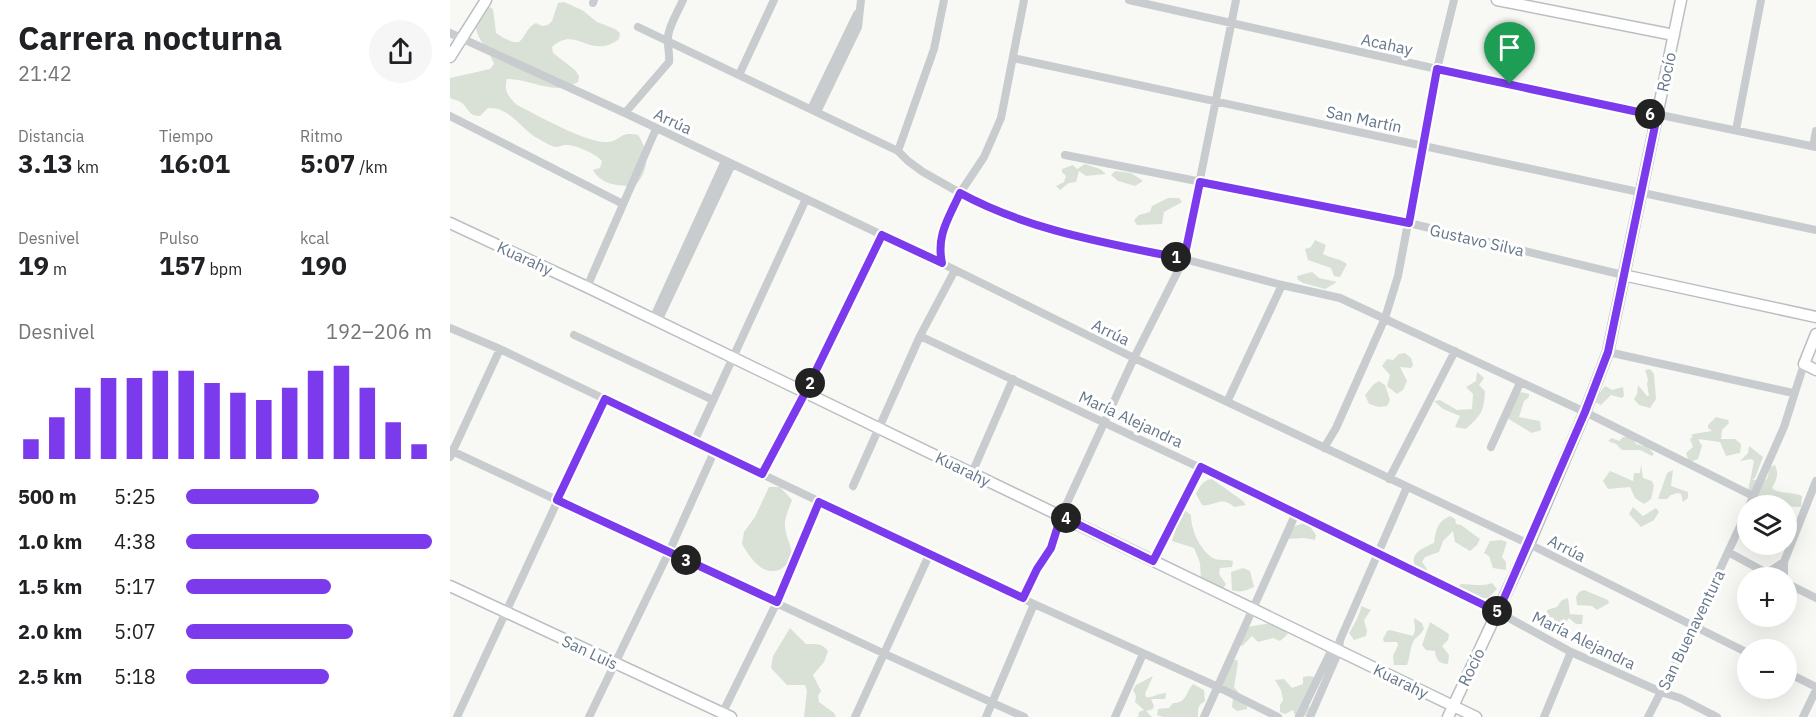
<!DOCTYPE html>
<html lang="es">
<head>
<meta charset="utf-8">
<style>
  body { margin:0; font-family:"IBM Plex Sans",sans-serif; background:#f6f6f6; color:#202124; height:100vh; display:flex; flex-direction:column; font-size:22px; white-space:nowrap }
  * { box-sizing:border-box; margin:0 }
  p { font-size:20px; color:#757577 }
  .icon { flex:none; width:33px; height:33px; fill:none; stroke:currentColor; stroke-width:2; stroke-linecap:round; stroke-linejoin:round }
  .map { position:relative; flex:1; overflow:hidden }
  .panel { display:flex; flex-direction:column; background:#fff; width:450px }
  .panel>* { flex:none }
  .buttons { position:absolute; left:1287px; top:495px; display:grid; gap:12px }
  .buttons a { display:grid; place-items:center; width:60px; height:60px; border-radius:50%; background:#fff; box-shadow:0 6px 24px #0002; font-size:30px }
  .pin { position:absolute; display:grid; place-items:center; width:51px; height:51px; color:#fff; margin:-62px -26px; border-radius:50% 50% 50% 0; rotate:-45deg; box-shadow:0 0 6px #0007 }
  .pin .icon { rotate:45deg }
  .km { position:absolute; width:30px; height:30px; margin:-15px; border-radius:50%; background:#222; color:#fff; font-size:16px; line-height:30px; text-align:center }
  .round { display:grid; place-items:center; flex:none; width:63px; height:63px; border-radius:32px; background:#f6f6f6 }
  .overview { display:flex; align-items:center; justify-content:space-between; height:102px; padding:0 18px }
  h1 { font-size:33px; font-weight:700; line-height:45px }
  .figures { display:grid; grid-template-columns:repeat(3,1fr); gap:9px; height:102px; padding:6px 18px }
  .figures div { display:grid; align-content:center }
  .figures b { font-size:26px; font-weight:700 }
  .figures small { font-size:16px; font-weight:400 }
  .figures p { font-size:16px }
  .chart { height:168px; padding:12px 18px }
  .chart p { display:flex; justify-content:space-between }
  .chart svg { width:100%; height:108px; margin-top:6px; stroke:#7c3aed; stroke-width:6 }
  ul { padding:0 18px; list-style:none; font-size:20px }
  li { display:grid; grid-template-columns:96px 72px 1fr; align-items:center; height:45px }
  li i { height:15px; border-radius:8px; background:#7c3aed }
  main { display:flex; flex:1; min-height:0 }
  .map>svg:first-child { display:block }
</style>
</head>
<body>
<main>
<section class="panel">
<div class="overview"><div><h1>Carrera nocturna</h1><p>21:42</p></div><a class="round"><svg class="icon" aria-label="share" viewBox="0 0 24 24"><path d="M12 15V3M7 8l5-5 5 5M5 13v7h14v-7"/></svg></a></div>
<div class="figures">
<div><p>Distancia</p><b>3.13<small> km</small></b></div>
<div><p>Tiempo</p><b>16:01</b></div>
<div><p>Ritmo</p><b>5:07<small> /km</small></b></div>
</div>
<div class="figures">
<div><p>Desnivel</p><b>19<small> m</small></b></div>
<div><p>Pulso</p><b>157<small> bpm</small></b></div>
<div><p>kcal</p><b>190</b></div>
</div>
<div class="chart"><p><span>Desnivel</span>192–206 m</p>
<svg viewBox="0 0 160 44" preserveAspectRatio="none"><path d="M5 44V36M15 44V27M25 44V15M35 44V11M45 44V11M55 44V8M65 44V8M75 44V13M85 44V17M95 44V20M105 44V15M115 44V8M125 44V6M135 44V15M145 44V29M155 44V38"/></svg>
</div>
<ul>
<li><b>500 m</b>5:25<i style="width:54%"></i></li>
<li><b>1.0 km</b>4:38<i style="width:100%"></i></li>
<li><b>1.5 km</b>5:17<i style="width:59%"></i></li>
<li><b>2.0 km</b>5:07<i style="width:68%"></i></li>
<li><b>2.5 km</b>5:18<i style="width:58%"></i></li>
</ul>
</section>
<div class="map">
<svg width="1366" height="717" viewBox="0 0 1366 717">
  <rect width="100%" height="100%" fill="#f8f8f5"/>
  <path fill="#d9e1d6" d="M114 2 132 10 147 22 165 29 170 33 169 39C140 61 126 24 102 47L103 53 125 70 129 76 128 82C105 97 83 79 57 79 53 90 59 98 67 105 87 115 138 144 158 142 172 141 168 131 188 135 200 153 199 170 185 186 169 186 151 185 143 170L150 168 152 161C146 154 125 144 115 145 112 145 109 147 106 147 100 146 94 142 89 139 72 131 60 106 38 108L30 116C20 116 20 112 14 105 11 101 5 100 0 98V78L40 69 44 64C39 49 26 39 25 23L38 6 43 9 46 33C79 55 68 32 86 23L92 26 98 25 102 21 108 3Z
    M635 164 650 169 656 174 636 176 629 171 626 182 619 183 610 190 606 186 614 182 616 176 612 172V169L623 165 627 169Z
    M665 171 681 173 693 181 685 186 668 181 661 175Z
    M718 198H729L732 202 714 212 712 224 687 225 684 220 689 215 700 212 702 206Z
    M865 240 876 245 873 254C882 259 889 258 897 264L890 277 884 276 881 268 858 260 855 249 861 247Z
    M862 272 869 278 887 282 875 289 853 283 848 280 847 276Z
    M955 353 961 358 963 365 961 368 950 367 957 381 953 390 947 394 937 386 940 375 932 366 937 359 943 360 949 354Z
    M1200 369 1204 374 1206 399 1200 408 1189 405 1184 399 1187 394 1188 385 1197 396H1199L1197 384 1198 379 1195 370Z
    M1027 372 1034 378 1029 385 1035 391C1034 412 1031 415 1016 429L1005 427 1010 416 993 409 984 401 990 400 1007 410 1022 409 1023 394 1016 387 1026 381Z
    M929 381 935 385 940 400 937 406 929 407 919 404 915 395 924 384Z
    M1155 386 1162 390 1173 387 1174 396 1172 398 1161 395 1151 405 1143 401Z
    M1071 392 1079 394V397L1074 401 1069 417 1090 421 1091 430 1082 433 1057 418 1063 402Z
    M1266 417 1278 420 1279 423 1272 430 1271 439H1285L1291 444 1290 453 1276 456 1270 442 1248 439 1252 446 1248 459 1239 462 1236 453 1243 447 1240 439 1243 437 1241 436 1243 434 1262 431 1258 428V425Z
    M1173 437H1182L1186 444 1198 447 1204 454 1202 456 1190 450H1172L1166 444 1158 441 1162 438 1169 441Z
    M1299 446 1313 457 1305 478 1302 480 1317 479 1320 467 1325 465C1329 474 1327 479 1322 488 1330 495 1342 491 1352 496L1351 507 1302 505 1298 491 1304 461 1301 459 1290 461 1298 453Z
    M1191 464 1193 478 1202 481 1204 486 1201 499 1194 504 1185 498 1180 487 1158 489 1153 481 1160 471 1183 481 1184 473H1190Z
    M1223 470 1221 486 1238 492V498L1233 502 1231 494 1228 493 1221 495 1217 499H1208L1217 473Z
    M762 479 793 501 796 505 784 507C771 495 765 507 752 505L746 494C750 486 753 480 762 479Z
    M319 487H330L342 500C339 509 334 518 335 527 336 541 349 555 335 566 330 570 328 571 322 571 308 571 298 554 292 544L294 532 305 517Z
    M1183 507 1193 516 1206 508 1209 512 1204 520 1191 527 1179 514Z
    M736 511 741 515C741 529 749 549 763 558 768 561 776 559 783 561L782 567 770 568 769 574 776 584 773 589 763 583 751 581 750 563 744 548 722 541 731 513Z
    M1000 516 1005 519 1006 524 1011 525 1030 539 1027 545 1020 551 1005 542 1003 531 993 541 989 552 975 557 972 562 977 569 976 572H969C956 555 969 550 984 543 986 530 987 522 1000 516Z
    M854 523 859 525 866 535 865 540 854 538 836 539 837 529Z
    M1051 540 1057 542 1052 557 1056 562V570L1043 568 1039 556 1034 553 1040 541Z
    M793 568 800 571 804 587C795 591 791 593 782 590L781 572Z
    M1042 583 1047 589 1038 598C1026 598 1016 598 1009 586L1011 584C1023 584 1030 587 1042 583Z
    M1134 590 1158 600 1159 603 1147 610 1142 606 1127 605 1126 597 1129 592Z
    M1118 598 1120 614 1133 615 1132 624H1126L1119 618 1111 628H1108L1104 624V618L1097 616V610L1107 607 1112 600Z
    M911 606 921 610 914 620 917 631 916 636 904 640 899 633C903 627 911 613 911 606Z
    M964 618 972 623 974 629C971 634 968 636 964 640 960 647 960 658 957 665H944L943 656 948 645 947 642H934L933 639 937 631 940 630 963 636 965 630Z
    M980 622 999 634 998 640 992 646 999 655 998 664C989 664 986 660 985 651L976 650 972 645Z
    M821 623H824L838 634 830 641 823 638 808 642 802 636 792 646 788 643 797 627Z
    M340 628 356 644C366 644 372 643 378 651L374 662 363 675 371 691 368 696 369 702 384 713 386 717H354L357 691 355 685H337L321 668 323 656Z
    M781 660H787L788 663 784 687 797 703V709L787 711 782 707 783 698 771 688Z
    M703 676 695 694 696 697C703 698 709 693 716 693V696L715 699H701L704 706 703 709 696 711 702 717H688L689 712 694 710 685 702 686 696 683 690 686 685Z
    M859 676 865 677 867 689 855 695V701L860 708 856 716H845L843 710 835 714 830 712V705L833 700 831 690 825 680 834 679 842 688 853 684V677Z
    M743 684 754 690 755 701C747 706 748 709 748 717H713L707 715 708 709 719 708 723 703C737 703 735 693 743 684Z"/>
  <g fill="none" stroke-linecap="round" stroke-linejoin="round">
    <g stroke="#babfc4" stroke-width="13">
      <path id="secondary" d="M1047 0 1224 35
        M0 57 36 0
        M0 223 137 287 1026 717
        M1173 275 1366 317
        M1366 334 1354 364 1366 370
        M0 586 281 717
        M998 717 1079 544 1135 412 1158 352 1231 0"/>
    </g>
    <path stroke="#c8cccf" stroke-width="8" d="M679 0 987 69 1366 147
      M143 3 144 0
      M188 27 448 151 458 161 473 172 512 194 565 217 616 235 734 259 832 285 890 298 1135 412 1303 496
      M0 33 175 113 491 263 684 358 1079 544 1298 653
      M563 58 1366 230
      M289 75 324 0
      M361 109 407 14
      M367 112 408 27 411 0
      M175 113 219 62C220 53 217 46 218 37 219 25 228 12 233 0
      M0 116 173 204
      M1286 130 1311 0
      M1363 146 1366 131
      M448 151 484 49 494 0
      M615 155 959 223 1173 275
      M491 263 490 239 510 193 534 157 551 118 574 0
      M137 287 206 129
      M203 319 275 161
      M208 321 282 164
      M0 328 50 349 584 604 768 687 828 717
      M124 335 263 400
      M470 336 846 513 1048 612 1121 652 1211 692 1230 698 1267 717
      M1158 352 1343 393
      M777 402 832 285
      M244 442 356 199
      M1041 447 1070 383
      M874 448 886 428 935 318 948 276 987 69 1004 0
      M0 450 435 654 574 717
      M0 457 50 349
      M522 473 563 379
      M312 474 355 393 432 235
      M939 479 1005 351
      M403 486 470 336 505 270
      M1299 506 1334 427 1354 364
      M1278 552 1326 578
      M703 561 751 467
      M1317 573 1334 562 1366 481
      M1334 578V562
      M1336 583 1366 598
      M573 599 587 569 601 548 611 516 684 358 734 259 786 0
      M1336 672 1366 687
      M271 716 327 602 369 502
      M7 717 155 399
      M139 717 219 552 264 452
      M405 717 480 553
      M536 717 584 604
      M665 717 693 654
      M754 717 846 513
      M849 717 884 645
      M860 717 889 651 890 640 957 487
      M1094 717 1121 652
      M1198 717 1233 649 1298 509
      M1353 717 1366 690"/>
    <use href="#secondary" stroke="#fff" stroke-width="10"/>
  </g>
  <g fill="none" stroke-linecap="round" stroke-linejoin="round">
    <g stroke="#fff" stroke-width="12">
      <path id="route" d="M987 69 1207 116 1158 352 1135 412 1048 612 751 467 703 561 611 516 601 548 587 569 573 598 369 502 327 602 107 500 155 399 312 474 355 393 432 235 492 263C486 235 499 218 510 193 580 231 657 243 734 259L750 182 959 223Z"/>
    </g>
    <use href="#route" stroke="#7c3aed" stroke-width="8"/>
  </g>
  <g text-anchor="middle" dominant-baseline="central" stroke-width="6" stroke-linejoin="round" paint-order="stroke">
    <g font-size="16" fill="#657789" stroke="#fff">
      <text transform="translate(937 44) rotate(12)">Acahay</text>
      <text transform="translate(1216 72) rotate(-78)">Rocío</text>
      <text transform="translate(914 119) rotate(12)">San Martín</text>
      <text transform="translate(223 121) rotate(25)">Arrúa</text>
      <text transform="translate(1027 240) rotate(13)">Gustavo Silva</text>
      <text transform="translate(75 258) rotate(25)">Kuarahy</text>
      <text transform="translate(661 332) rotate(26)">Arrúa</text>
      <text transform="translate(681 419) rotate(25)">María Alejandra</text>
      <text transform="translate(513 469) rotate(26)">Kuarahy</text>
      <text transform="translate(1117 548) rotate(27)">Arrúa</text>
      <text transform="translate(1241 630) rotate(-64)">San Buenaventura</text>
      <text transform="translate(1134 640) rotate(26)">María Alejandra</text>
      <text transform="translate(140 652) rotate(25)">San Luis</text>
      <text transform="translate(1021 667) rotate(-64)">Rocío</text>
      <text transform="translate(951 681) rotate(26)">Kuarahy</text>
    </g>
  </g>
</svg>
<div class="buttons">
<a><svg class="icon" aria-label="layers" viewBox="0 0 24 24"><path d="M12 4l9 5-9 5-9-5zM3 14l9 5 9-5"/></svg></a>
<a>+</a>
<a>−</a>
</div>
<div class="pin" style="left:1060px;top:84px;background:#1e9e55"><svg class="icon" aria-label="arrive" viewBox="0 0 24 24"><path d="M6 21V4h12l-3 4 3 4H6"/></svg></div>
<b class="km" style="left:726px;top:257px">1</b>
<b class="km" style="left:360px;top:383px">2</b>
<b class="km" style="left:236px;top:560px">3</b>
<b class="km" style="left:616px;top:518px">4</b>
<b class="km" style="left:1047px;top:611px">5</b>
<b class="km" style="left:1200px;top:114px">6</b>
</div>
</main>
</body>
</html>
